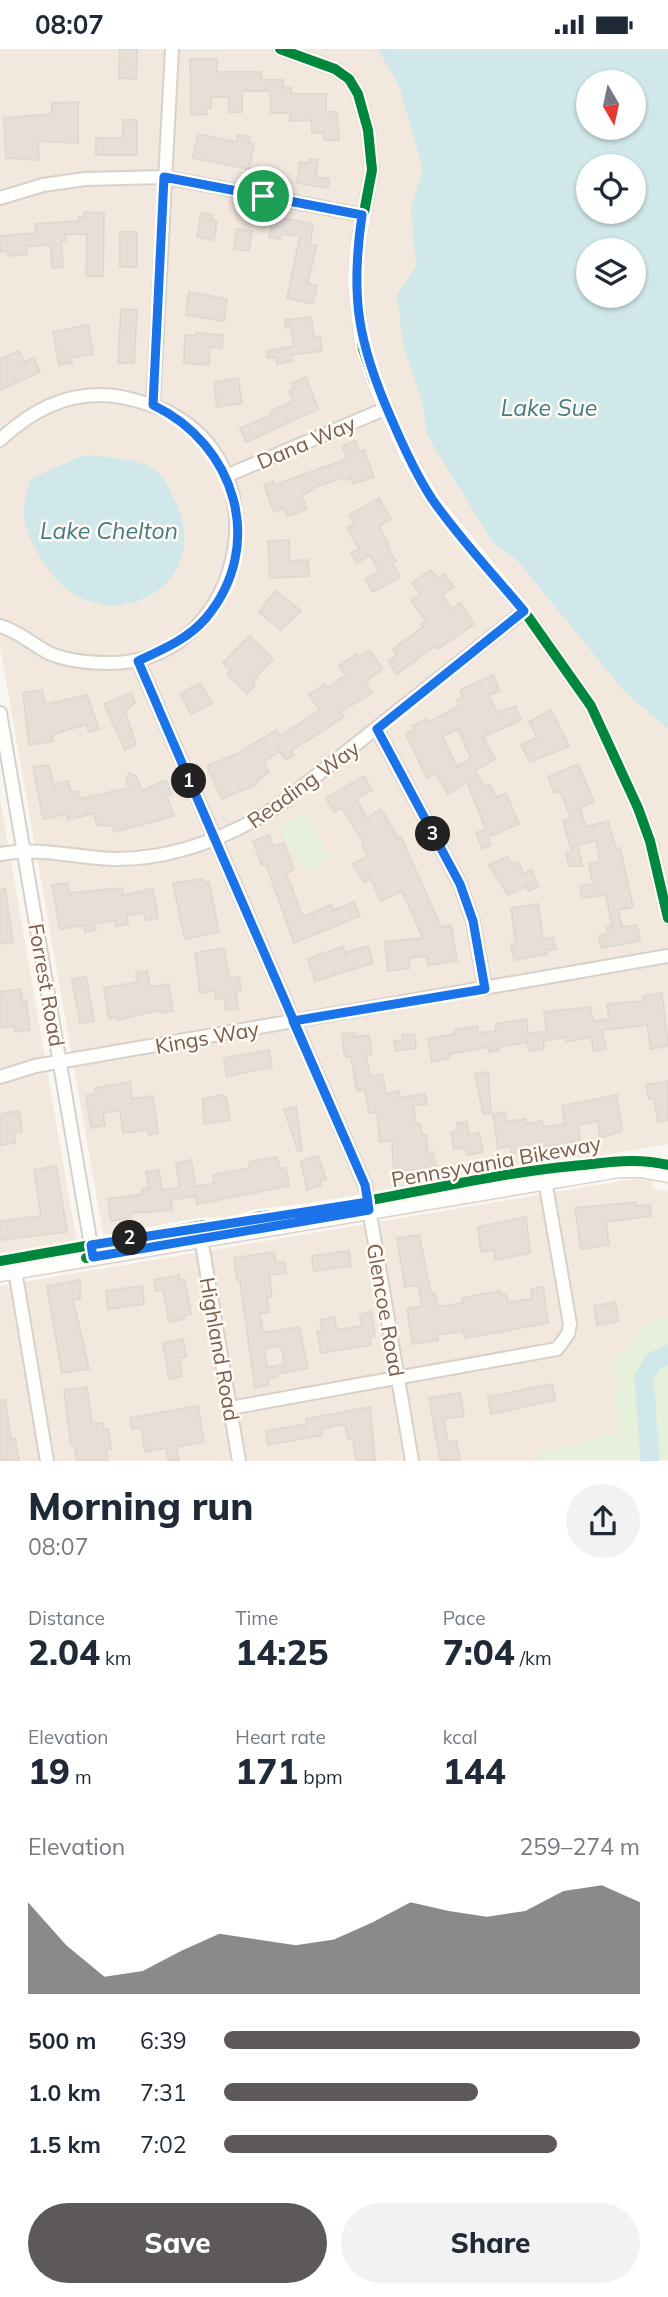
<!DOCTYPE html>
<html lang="en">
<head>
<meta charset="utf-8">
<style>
  body { margin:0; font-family:Mulish,sans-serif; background:#f2f2f3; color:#1f2937; height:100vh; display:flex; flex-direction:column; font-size:26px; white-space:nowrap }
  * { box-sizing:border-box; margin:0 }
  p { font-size:23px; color:#747a83 }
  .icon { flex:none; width:38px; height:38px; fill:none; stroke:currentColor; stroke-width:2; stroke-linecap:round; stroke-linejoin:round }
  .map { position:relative; height:1412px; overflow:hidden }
  .side { display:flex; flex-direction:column; background:#fff; flex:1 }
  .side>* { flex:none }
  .needle { width:46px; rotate:171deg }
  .buttons { position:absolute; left:576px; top:21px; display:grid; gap:14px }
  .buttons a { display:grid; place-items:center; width:70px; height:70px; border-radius:50%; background:#fff; box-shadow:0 2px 5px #0004; font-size:35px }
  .pin { position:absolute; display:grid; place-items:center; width:60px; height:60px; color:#fff; margin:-30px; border:4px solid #fff; border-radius:50%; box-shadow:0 2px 7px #0007 }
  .km { position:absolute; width:35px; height:35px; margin:-18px; border-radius:50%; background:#222; color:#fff; font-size:19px; line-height:35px; text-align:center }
  .round { display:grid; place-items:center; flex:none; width:74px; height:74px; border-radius:37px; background:#f2f2f3 }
  .head { display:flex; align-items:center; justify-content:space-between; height:119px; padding:0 28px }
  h1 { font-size:38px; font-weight:800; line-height:52px }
  .metrics { display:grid; grid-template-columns:repeat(3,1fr); gap:10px; height:119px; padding:7px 28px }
  .metrics div { display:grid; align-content:center }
  .metrics b { font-size:35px; font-weight:800 }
  .metrics small { font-size:19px; font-weight:400 }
  .metrics p { font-size:19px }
  .chart { height:196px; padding:14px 28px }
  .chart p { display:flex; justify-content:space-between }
  .chart svg { width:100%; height:126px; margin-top:7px; fill:#5c585b; opacity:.7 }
  .button { display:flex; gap:14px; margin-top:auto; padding:14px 28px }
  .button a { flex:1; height:80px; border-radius:42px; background:#5c585b; color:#fff; font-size:28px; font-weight:800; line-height:80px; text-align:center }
  .button a+a { background:#f2f2f3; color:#1f2937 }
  ul { padding:0 28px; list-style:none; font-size:23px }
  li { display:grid; grid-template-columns:112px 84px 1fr; align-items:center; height:52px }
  li i { height:18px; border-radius:9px; background:#5c585b }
  .status { display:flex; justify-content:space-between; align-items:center; height:49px; padding:0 35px; background:#fff; direction:ltr }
  .status svg { height:19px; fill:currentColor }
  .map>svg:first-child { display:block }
</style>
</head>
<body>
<div class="status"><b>08:07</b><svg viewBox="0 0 49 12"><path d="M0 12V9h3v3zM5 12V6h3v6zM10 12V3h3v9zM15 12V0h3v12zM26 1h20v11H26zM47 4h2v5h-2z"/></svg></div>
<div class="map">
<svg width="668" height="1412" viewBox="0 0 668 1412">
  <rect width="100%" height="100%" fill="#f9f5f0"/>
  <path fill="#f2e8de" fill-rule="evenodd" d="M0 0H668L634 201H588L579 248 668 452V1095L104 1190 0 597ZM588 33H634V79H588ZM588 117H634V163H588Z
    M0 749 77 1194 0 1207Z
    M651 1127 653 1139 668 1143V1411L0 1412V1237Z"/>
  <path fill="#e7f0db" d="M305 763 331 810 305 825 278 777Z
    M668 1268V1411H540L537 1405 618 1384 613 1311 648 1273Z"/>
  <path fill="#d0e8ea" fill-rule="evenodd" d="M378 0H668V680L624 642 517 511 493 494 427 386 422 352 403 295 397 246 416 217 411 159 423 120 399 37ZM588 33H634V79H588ZM588 117H634V163H588ZM588 201H634V247H588Z
    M93 406C112 410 139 409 155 421 165 428 170 441 175 452 219 540 98 601 44 514 23 481 18 468 31 430L79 408Z"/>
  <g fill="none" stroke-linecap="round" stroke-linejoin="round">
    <path stroke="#d0e8ea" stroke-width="19" d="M650 1412 644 1328 653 1313 668 1305"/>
  </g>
  <path fill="#e6ded7" stroke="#e2d8d2" stroke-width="2" fill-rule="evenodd" d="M120 0H137L136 30 119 29Z
    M190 10H217V23H261V31H283V39H291V45H326V63H337L339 91H324V84H312L311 71 290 72V64H271L270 42H242V63H229V48H211V59H206L207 65 191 66Z
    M78 53V94L38 92 39 111 6 109 4 69 52 65V54Z
    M123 71H137V106H96V89H123Z
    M198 85 236 93 238 86 250 88 249 94 254 95 249 120 193 109Z
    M310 110 318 111 316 128 329 130 328 139 297 134 300 113 309 114Z
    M84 163 104 164 103 227H86L87 185H65L66 193H61L63 218 52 219 51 196 27 197V205L8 207V202L0 203V187L36 184 35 175 79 172V168H84Z
    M201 164 212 166 211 171 217 172 214 191 197 188Z
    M273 167 313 175 310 196 317 197 307 234 317 237 313 255 287 249 300 187 281 185 280 190 269 188Z
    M237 180 252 182 249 202 234 200Z
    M120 183H137V218H120Z
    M189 243 227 250 224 272 186 266Z
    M121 260 137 261 134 314H118Z
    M311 268 314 288 320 287 322 302 291 306 292 312 277 315 276 308 268 309 267 302 294 297 291 278 286 279 285 271Z
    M88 276 93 305 71 309 72 314 59 316 53 283Z
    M196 284 223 286 222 299 210 298 209 316 184 314 185 286 196 287Z
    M19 302 24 313 34 309 40 323 0 341V310Z
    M306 328 318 360 246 393 240 379 272 366 271 362 293 352 289 342 294 340 292 334Z
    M238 329 242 354 217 358 214 333Z
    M356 392 359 403 364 401 374 428 353 435 351 429 347 431 346 428 317 437 302 447 307 460 287 467 284 459 274 463 264 436 273 432 275 436 341 412 346 408 342 397Z
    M379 449 391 470 379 477 389 496 387 497 396 512 392 514 400 528 373 543 365 530 379 522 370 506 357 514 351 504 359 500 347 479 354 475 349 466Z
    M289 491 290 512 308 511 309 527 270 529 268 492Z
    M431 521 438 530 444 525 454 538 442 546 452 560 460 554 474 575 438 600 435 597 397 625 388 612 397 606 393 600 423 578 421 575 426 572 411 552 420 545 412 534Z
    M275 542 301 562 281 581 259 563Z
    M250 587 273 610 260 623 253 634 255 636 247 645 227 625 231 621 223 614Z
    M370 601 383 620 365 633 372 644 340 663 344 668 291 702 294 706 286 711 279 702 264 713 269 723 256 733 257 735 222 750 207 717 237 705 276 681 280 687 320 661 309 646 325 635 328 639 345 626 339 617 357 605 359 608Z
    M493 626 500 642 489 646 497 664 515 657 521 671 483 688 495 710 475 722 485 738 490 736 496 748 506 744 519 775 488 788 491 796 482 800 476 784 486 780 467 733 448 745 436 724 427 729 406 685 414 681 412 677 426 670 428 674 459 657 457 651 463 648 460 641ZM458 680 471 709 457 718 442 687Z
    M200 634 212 654 191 665 180 645Z
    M42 641 44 653 47 655 87 646 99 680 89 683 86 675 52 686 53 692 29 696 23 644Z
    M131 644 135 654 125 662 136 696 125 701 104 655Z
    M551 661 569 697 530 713 521 696 537 688 529 673Z
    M578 715 594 753 580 759 586 778 608 772 616 800 620 799 633 858 618 861 622 878 637 876 640 892 601 899 599 887 608 885 607 878 612 877 606 846 582 849 580 837 593 835 589 815 600 813 596 791 578 796 582 817H569L566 804 572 803 563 772 571 770 560 742 554 744 548 728Z
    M49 716 53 736 68 732 71 744 78 742 80 750 129 739 126 731 129 724 136 727 142 742 166 731 172 745 167 747 174 767 114 783 113 777 97 776 94 764 68 771 66 765 43 770 33 718Z
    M364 727 372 741 356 750 367 769 381 760 398 789 401 788 441 878 451 876 457 912 428 916 427 907 409 909 410 919 388 922 385 893 423 889 402 842 381 852 371 830 364 834 353 815 368 807 362 797 365 796 342 759 334 763 326 749Z
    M269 786 273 797 284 794 294 821 286 824 303 868 331 856 333 861 354 853 360 867 294 894 266 815 262 816 253 792Z
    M508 808 512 816 518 813 524 825 531 821 539 837 529 842 527 837 508 846 489 816Z
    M203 830 204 834 209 833 219 883 185 890 173 834Z
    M67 834 69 844 122 839 123 847 153 839 158 869 145 871 144 864 127 866 128 875 116 877 115 871 95 875 96 881 85 883 84 876 60 880 52 836Z
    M5 840 13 893 0 895V841Z
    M538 855 543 890 553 888 556 900 546 901 547 905 514 911 511 895H516L511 859Z
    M343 897 345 904 368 897 373 914 315 932 308 910Z
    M224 899 229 929 239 928 241 941 236 942 238 960 226 961 224 949 216 950 215 941 200 944 195 904Z
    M147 922 150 938 169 935 173 962 161 964 160 961 117 971 116 968 109 970 104 939 138 933 136 924Z
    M86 928 94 972 80 974 72 930Z
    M21 940 22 952 26 951 30 981 15 983 14 977 0 979V943Z
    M662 944 668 997 651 1000 647 976 602 981 606 1000 594 1002 591 988 566 993 565 988 543 992 544 1000 529 1002 527 993 499 998V1001L489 1003V998L449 1005 450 1009 432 1013 428 990 455 985 454 981 477 977 479 984 496 982 495 975 526 970 528 985 547 982 544 963 590 958 593 972 609 970 607 955 644 952 643 947Z
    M354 984V988L369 986 372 1005 366 1006 370 1027 382 1025 386 1045 399 1042 400 1049 425 1045 427 1055 413 1057 416 1075H420L422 1086H426L428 1104 433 1103 436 1117 394 1124 392 1091 380 1093 377 1063 369 1064 365 1040 357 1042 351 1008H346L344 1004 342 985Z
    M414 985 416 999 395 1002 394 992 403 991 402 986Z
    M269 1001 272 1018 227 1027 224 1009Z
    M488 1023 491 1064 483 1065 475 1025Z
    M668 1032V1071L658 1073 654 1049 649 1050 646 1036Z
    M130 1033 132 1050 153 1047 158 1084 149 1086 148 1081 123 1084 120 1061 103 1064 105 1076 91 1079 86 1047 96 1045 95 1039Z
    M222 1046 226 1048 230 1071 204 1075 203 1050Z
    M617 1046 622 1082 600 1089 598 1072 578 1076 580 1091 512 1104 510 1097 498 1099 493 1065 505 1063 507 1073 525 1070 526 1075 542 1072 543 1078 565 1075 562 1057Z
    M296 1058 302 1101 298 1102 284 1060Z
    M19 1062 22 1083 14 1084 15 1094 0 1096V1065Z
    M467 1073 469 1086 479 1084 483 1103 467 1106 465 1098 454 1100 451 1083 458 1082 457 1074Z
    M318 1107 326 1130 320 1132 321 1136 307 1141 301 1112Z
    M277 1108 280 1120 286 1119 289 1137 197 1155 196 1147 171 1151 172 1161 131 1164V1169L111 1172 108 1150 143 1145 142 1140 149 1139 146 1123 159 1121 162 1141 180 1138 176 1114 191 1111 196 1138 214 1134 213 1126 250 1119 249 1113Z
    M56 1117 67 1183 0 1191V1172L41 1167 34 1121Z
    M636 1153V1157L650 1156 651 1167 606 1173 609 1196 581 1200 575 1159Z
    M526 1168 530 1204 495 1211 494 1201 481 1203 478 1178Z
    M419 1186 431 1245 435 1244 437 1258 463 1254 462 1249 500 1242 501 1246 506 1245 508 1253 532 1250 531 1240 543 1238 548 1274 465 1289 463 1282 437 1286 438 1291 413 1295 407 1260 422 1257 418 1236 405 1238 397 1189Z
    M349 1202 351 1217 314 1222 312 1207Z
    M274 1203 276 1214 284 1213 286 1224 269 1226 272 1248H267L269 1263 260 1264 263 1284 299 1278 308 1319 277 1325V1328L268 1330 269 1336 255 1339 240 1231H237L234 1209ZM281 1297 285 1315 267 1319 264 1300Z
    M179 1226 180 1232 185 1231 191 1265 184 1266V1270L169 1273 163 1241 156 1242 154 1231Z
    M80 1231V1250L73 1251 89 1320 62 1324 47 1237Z
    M142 1237 144 1255 108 1260 106 1242Z
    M615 1253 619 1272 597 1276 594 1257Z
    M371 1263 375 1287 370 1288 371 1296 321 1304 317 1282 322 1281 320 1271 334 1268 337 1281 362 1277 360 1265Z
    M183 1290 186 1308 179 1309 182 1327 169 1330 163 1294Z
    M552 1335 555 1351 491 1365 488 1348Z
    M87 1338 92 1375 103 1374 104 1381 108 1380 111 1400 106 1401 108 1411H77L74 1395H71L64 1341Z
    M460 1344 464 1367 444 1370 448 1393 456 1392 460 1411H440L429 1349Z
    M0 1351H5L11 1391 15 1390 19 1411H0Z
    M198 1357 204 1393 176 1398 179 1411H168L166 1399 145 1403 141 1379 132 1380 130 1369Z
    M370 1358 375 1411H356L353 1390H348L345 1375 321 1380 322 1386 268 1396 266 1382 307 1375 306 1370Z"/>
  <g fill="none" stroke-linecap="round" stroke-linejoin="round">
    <g stroke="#d7d1cb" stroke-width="16">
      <path id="street" d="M280 0 335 20 349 30 358 45 368 81 372 121 357 201 355 234 363 300 373 330 407 407 433 451 524 562 591 657 638 759 650 792 668 869
        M0 149 43 136 85 130 164 128 362 166
        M153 357 172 0
        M0 391C36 357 79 337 130 350 145 354 161 358 175 367 284 431 238 614 109 614 90 614 69 612 51 605 34 597 19 582 0 577
        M226 427 387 359
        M138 612 365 1136 412 1412
        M0 664 93 1208
        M377 680 460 835 473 872 485 940
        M0 805C41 798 72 808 112 810 173 811 228 789 278 757L524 562
        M0 1028 35 1017 668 907
        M201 1189 239 1412
        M15 1221 47 1412
        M230 1359 557 1300 568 1285 570 1275 545 1131"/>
    </g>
    <g stroke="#d9d2cb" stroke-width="19">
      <path id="secondary" d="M0 1224 619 1120H641L668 1125"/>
    </g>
    <use href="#street" stroke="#fefefd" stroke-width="12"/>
    <use href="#secondary" stroke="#fefefd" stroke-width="16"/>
    <g stroke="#fffaf3" stroke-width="15">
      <path id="cycleway" d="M280 0 335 20 349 30 358 45 368 81 372 121 357 201 355 234 363 300 373 330 407 407 433 451 524 562 591 657 638 759 650 792 668 869
        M86 1209 231 1184
        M0 1212 204 1176C216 1176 229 1177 241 1173 248 1171 254 1168 262 1167 365 1158 468 1127 573 1117 606 1114 635 1108 668 1116"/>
    </g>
    <use href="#cycleway" stroke="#00873e" stroke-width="10"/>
  </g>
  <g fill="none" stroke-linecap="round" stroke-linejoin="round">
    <g stroke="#fff" stroke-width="14">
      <path id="route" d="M263 147 164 128 153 356C235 395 267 496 206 569 188 590 162 601 138 612 213 787 289 961 365 1136L369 1161 93 1208 91 1196 368 1153 365 1136 293 972 485 940 473 872 460 835 377 680 524 562C493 525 459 489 432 450 415 424 403 397 391 369 358 294 350 248 362 166L263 147"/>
    </g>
    <use href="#route" stroke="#1a73e8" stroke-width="9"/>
  </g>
  <g text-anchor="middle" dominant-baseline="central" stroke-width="5" stroke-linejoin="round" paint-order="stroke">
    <g font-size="21" fill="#7a5c4d" stroke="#fffaf3">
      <text transform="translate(306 393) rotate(-23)">Dana Way</text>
      <text transform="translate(303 735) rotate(-36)">Reading Way</text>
      <text transform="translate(47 936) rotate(80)">Forrest Road</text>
      <text transform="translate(207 988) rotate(-10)">Kings Way</text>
      <text transform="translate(496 1112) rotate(-10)">Pennsyvania Bikeway</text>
      <text transform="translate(386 1261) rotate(80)">Glencoe Road</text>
      <text transform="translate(220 1300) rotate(80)">Highland Road</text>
    </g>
    <g font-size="23" font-style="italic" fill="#437c86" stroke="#fffaf3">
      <text x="549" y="358">Lake Sue</text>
      <text x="109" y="481">Lake Chelton</text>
    </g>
  </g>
</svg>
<div class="buttons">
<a><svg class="needle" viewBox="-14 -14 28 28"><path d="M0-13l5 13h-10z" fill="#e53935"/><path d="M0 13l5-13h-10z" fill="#747a83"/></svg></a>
<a><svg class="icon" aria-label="locate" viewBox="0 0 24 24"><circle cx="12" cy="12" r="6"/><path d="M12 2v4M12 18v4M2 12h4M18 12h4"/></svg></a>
<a><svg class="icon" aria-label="layers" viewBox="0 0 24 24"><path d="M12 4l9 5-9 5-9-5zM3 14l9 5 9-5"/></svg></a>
</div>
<div class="pin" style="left:263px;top:147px;background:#1e9e55"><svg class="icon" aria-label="arrive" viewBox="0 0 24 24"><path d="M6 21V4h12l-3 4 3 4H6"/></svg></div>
<b class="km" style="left:189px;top:732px">1</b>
<b class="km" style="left:130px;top:1189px">2</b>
<b class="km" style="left:433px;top:785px">3</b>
</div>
<section class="side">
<div class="head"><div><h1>Morning run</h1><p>08:07</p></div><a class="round"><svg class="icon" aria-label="share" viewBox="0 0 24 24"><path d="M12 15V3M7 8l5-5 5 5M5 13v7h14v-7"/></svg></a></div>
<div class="metrics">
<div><p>Distance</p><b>2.04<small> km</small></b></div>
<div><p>Time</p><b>14:25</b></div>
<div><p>Pace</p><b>7:04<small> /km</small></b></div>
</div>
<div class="metrics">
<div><p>Elevation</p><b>19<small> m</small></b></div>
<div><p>Heart rate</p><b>171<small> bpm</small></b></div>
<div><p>kcal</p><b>144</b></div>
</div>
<div class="chart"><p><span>Elevation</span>259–274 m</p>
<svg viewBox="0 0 160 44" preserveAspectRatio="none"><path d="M0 44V12L10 27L20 38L30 36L40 29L50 23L60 25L70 27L80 25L90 19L100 12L110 15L120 17L130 15L140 8L150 6L160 12V44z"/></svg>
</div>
<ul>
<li><b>500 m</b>6:39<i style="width:100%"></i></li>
<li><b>1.0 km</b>7:31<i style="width:61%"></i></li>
<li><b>1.5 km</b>7:02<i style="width:80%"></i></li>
</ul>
<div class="button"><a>Save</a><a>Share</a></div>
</section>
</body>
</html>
